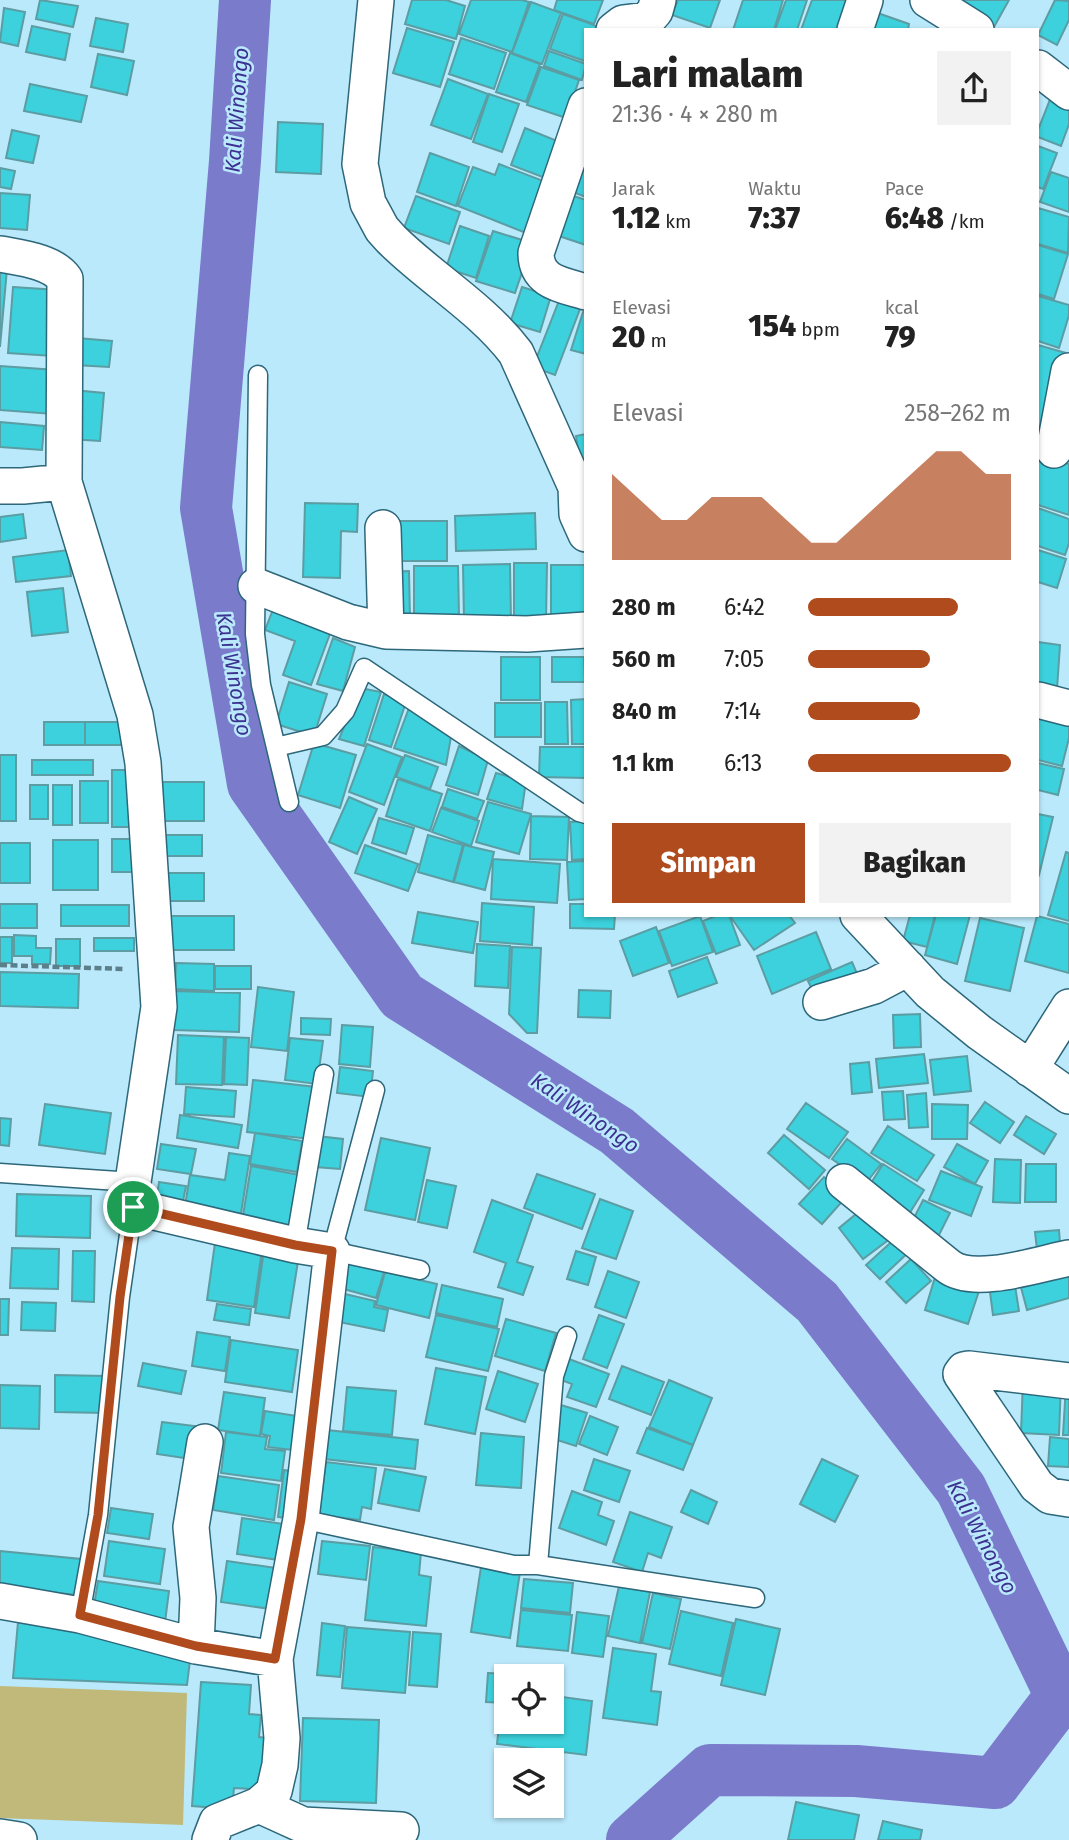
<!DOCTYPE html>
<html lang="id">
<head>
<meta charset="utf-8">
<style>
  body { margin:0; font-family:"Fira Sans",sans-serif; background:#f2f2f2; color:#222; height:100vh; display:flex; flex-direction:column; font-size:26px; white-space:nowrap }
  * { box-sizing:border-box; margin:0 }
  p { font-size:23px; color:#767676 }
  .icon { flex:none; width:38px; height:38px; fill:none; stroke:currentColor; stroke-width:2; stroke-linecap:round; stroke-linejoin:round }
  .map { position:relative; flex:1; overflow:hidden }
  .drawer { position:absolute; left:584px; top:28px; width:455px; height:889px; display:flex; flex-direction:column; background:#fff; border-radius:0px; box-shadow:0 2px 5px #0004 }
  .drawer>* { flex:none }
  .controls { position:absolute; left:494px; top:1664px; display:grid; gap:14px }
  .controls a { display:grid; place-items:center; width:70px; height:70px; border-radius:0px; background:#fff; box-shadow:0 2px 5px #0004; font-size:35px }
  .pin { position:absolute; display:grid; place-items:center; width:60px; height:60px; color:#fff; margin:-30px; border:4px solid #fff; border-radius:50%; box-shadow:0 2px 7px #0007 }
  .round { display:grid; place-items:center; flex:none; width:74px; height:74px; border-radius:0px; background:#f2f2f2 }
  .headline { display:flex; align-items:center; justify-content:space-between; height:119px; padding:0 28px }
  h1 { font-size:38px; font-weight:800; line-height:52px }
  .stats { display:grid; grid-template-columns:repeat(3,1fr); gap:10px; height:119px; padding:7px 28px }
  .stats div { display:grid; align-content:center }
  .stats b { font-size:30px; font-weight:800 }
  .stats small { font-size:19px; font-weight:400 }
  .stats p { font-size:19px }
  .chart { height:196px; padding:14px 28px }
  .chart p { display:flex; justify-content:space-between }
  .chart svg { width:100%; height:126px; margin-top:7px; fill:#b04b1d; opacity:.7 }
  .button { display:flex; gap:14px; margin-top:auto; padding:14px 28px }
  .button a { flex:1; height:80px; border-radius:0px; background:#b04b1d; color:#fff; font-size:28px; font-weight:800; line-height:80px; text-align:center }
  .button a+a { background:#f2f2f2; color:#222 }
  ul { padding:0 28px; list-style:none; font-size:23px }
  li { display:grid; grid-template-columns:112px 84px 1fr; align-items:center; height:52px }
  li i { height:18px; border-radius:9px; background:#b04b1d }
  .map>svg:first-child { display:block }
</style>
</head>
<body>
<div class="map">
<svg width="1069" height="1840" viewBox="0 0 1069 1840">
  <rect width="100%" height="100%" fill="#bae9fb"/>
  <path fill="#c0b97a" d="M0 1686 187 1693 183 1825 0 1818Z"/>
  <g fill="none" stroke-linecap="round" stroke-linejoin="round">
    <path stroke="#7b7bcc" stroke-width="52" d="M245 0 235 161 206 508 253 784 402 996 617 1131 817 1302 961 1489 1061 1696 995 1783 856 1771 710 1770 632 1840"/>
  </g>
  <path fill="#3cd1dc" stroke="#5b9da2" stroke-width="2" d="M40 0 78 6 73 27 36 19Z
    M412 0H446L465 6 456 39 405 24Z
    M471 0H522L529 2 512 52 459 34Z
    M557 0H603L594 24 554 10Z
    M678 0H720L710 28 672 15Z
    M743 0H783L774 30H733Z
    M786 0H807L797 30H775Z
    M812 0H855L844 30H801Z
    M961 0H1009L994 27 957 7Z
    M1055 0 1069 1V20L1057 45 1038 35Z
    M531 2 561 13 542 64 512 53Z
    M4 8 25 12 18 46 0 42Z
    M872 11 909 24 908 30H865Z
    M563 14 597 26 596 30H586L585 61 550 49Z
    M96 18 128 24 123 52 90 46Z
    M32 26 70 34 65 60 26 52Z
    M407 28 454 42 440 87 393 73Z
    M461 38 506 53 494 89 449 74Z
    M549 51 586 64 582 80 544 66Z
    M510 53 540 64 526 102 496 92Z
    M98 54 134 61 127 95 91 87Z
    M541 67 579 80 566 118 527 105Z
    M448 79 488 94 471 139 431 125Z
    M30 84 87 96 81 122 24 111Z
    M489 94 519 104 502 152 473 142Z
    M1051 97 1069 103V124L1061 146 1038 137V130Z
    M278 122 323 124 321 174 276 172Z
    M525 128 567 145 553 181 511 165Z
    M12 130 39 136 33 163 6 158Z
    M1038 146 1057 153 1043 189 1038 187Z
    M586 147V197L570 191Z
    M430 153 469 167 456 206 417 192Z
    M499 164 546 182 526 233 458 206 473 167 495 175Z
    M0 168 15 171 11 189 0 187Z
    M1051 172 1069 178V212L1040 202Z
    M0 193 30 195 27 230 0 228Z
    M564 193 586 200V245L550 233Z
    M416 196 460 212 449 244 404 228Z
    M1038 208 1069 217 1068 253 1038 244Z
    M460 226 489 236 476 278 446 268Z
    M493 231 532 243 515 293 476 281Z
    M1038 245 1068 254 1054 299 1038 294Z
    M0 269H7L0 347Z
    M13 287 58 290 53 356 8 353Z
    M522 287 551 296 540 332 510 323Z
    M562 293 583 301 555 375 533 367Z
    M1038 296 1069 305V315L1059 348 1038 341Z
    M583 312 586 313V354L571 350Z
    M77 338 112 341 109 367 75 365Z
    M1038 345 1066 353 1045 428 1038 426Z
    M0 366 56 370 53 414 0 410Z
    M73 390 104 393 100 441 69 439Z
    M0 422 44 426 42 450 0 447Z
    M586 434V495L585 496 576 436Z
    M1038 454 1069 464V515L1038 505Z
    M305 503 358 504 357 532 341 531 340 578 303 577Z
    M1038 508 1069 519V543L1065 555 1038 546Z
    M535 513 536 549 456 551 455 516Z
    M23 514 26 538 0 542V517Z
    M400 521H447V561H400Z
    M68 550 71 576 16 582 13 557Z
    M1038 550 1066 559 1057 588 1038 582Z
    M514 563H547L546 621H514Z
    M510 564 511 621H464L463 565Z
    M551 565H586V621H551Z
    M414 566H458L459 616 414 617Z
    M409 571 410 619 388 620 387 572Z
    M63 588 68 632 32 636 27 592Z
    M276 602 334 623 311 685 283 675 295 641 265 630Z
    M333 638 355 647 343 691 317 684Z
    M1038 642 1060 645 1057 689 1038 687Z
    M501 657H540V700H501Z
    M552 657H584L585 682H552Z
    M289 682 327 694 314 736 276 724Z
    M360 688 381 692 364 746 339 739Z
    M384 694 406 702 391 747 369 740Z
    M586 699V744H572L571 700Z
    M545 702H567L568 744H545Z
    M495 703H541V737H495Z
    M409 708 451 737 446 765 394 748Z
    M1038 714 1069 721V738L1062 766 1038 760Z
    M44 722H85V745H44Z
    M85 722H122V745H85Z
    M314 743 356 755 340 808 298 795Z
    M367 744 402 757 384 805 349 792Z
    M459 746 488 760 478 795 446 785Z
    M540 747H586V778L539 777Z
    M0 755H16V821H0Z
    M405 755 438 767 430 789 396 777Z
    M32 760H93V775H32Z
    M1038 763 1064 769 1058 795 1038 790Z
    M112 770H129V827H112Z
    M496 773 526 781 522 809 487 799Z
    M398 779 442 794 430 831 386 816Z
    M80 781H108V823H80Z
    M156 782H204V821H156Z
    M30 785H48V819H30Z
    M53 785H72V825H53Z
    M448 789 484 801 477 819 442 807Z
    M349 797 377 809 357 854 329 842Z
    M488 802 531 814 519 854 476 842Z
    M441 808 479 821 471 846 432 832Z
    M1038 814 1053 817 1039 875 1038 874Z
    M531 816 569 817 567 860 530 859Z
    M379 818 414 828 406 854 372 843Z
    M586 821V859L572 860 570 822Z
    M165 835H202V856H165Z
    M428 835 463 845 453 882 418 872Z
    M112 839H133V872H112Z
    M53 840H98V890H53Z
    M0 843H30V883H0Z
    M365 845 418 864 408 891 355 873Z
    M464 845 494 852 485 890 454 882Z
    M1066 852 1069 853V921L1048 915Z
    M493 859 560 864 557 903 491 899Z
    M586 861V899L569 900 567 862Z
    M165 873H204V901H165Z
    M482 903 534 907 532 945 480 941Z
    M0 904H37V928H0Z
    M570 904H586V915H615L614 929 570 928Z
    M61 905H129V926H61Z
    M418 912 478 922 473 953 412 943Z
    M718 915H729L740 945 716 954 703 921Z
    M789 915 795 923 754 950 730 916Z
    M910 915H935L927 947 903 941Z
    M936 915H970L957 964 925 955Z
    M166 916H234V950H166Z
    M700 916 713 952 672 966 659 931Z
    M1037 916 1069 924V973L1025 961Z
    M980 918 1024 928 1010 991 965 981Z
    M656 927 669 963 633 976 620 941Z
    M816 932 831 969 772 994 757 956Z
    M14 935 36 936V948H51L50 964H32V956H14Z
    M0 937H12V963H0Z
    M94 938H134V951H94Z
    M56 939H80V966H56Z
    M477 944 510 946 508 988 475 986Z
    M512 947 541 948 537 1033H527L509 1014Z
    M707 957 717 983 678 997 669 971Z
    M852 962 861 983 818 1002 808 981Z
    M176 963 214 964V991L175 989Z
    M215 966H251V989H215Z
    M0 972 79 974 78 1008 0 1006Z
    M258 987 294 992 287 1051 251 1047Z
    M579 990 611 991 610 1018 578 1017Z
    M174 991 240 993 239 1032 173 1030Z
    M920 1014 921 1047 894 1048 893 1015Z
    M301 1018 331 1019 330 1035 301 1034Z
    M342 1025 373 1027 370 1067 339 1064Z
    M178 1035 224 1037 222 1085 176 1084Z
    M226 1037 249 1038 247 1085 224 1084Z
    M290 1038 323 1041 317 1084 285 1080Z
    M924 1054 928 1083 879 1088 876 1059Z
    M967 1056 971 1091 934 1095 930 1060Z
    M869 1062 872 1092 852 1094 850 1064Z
    M340 1067 373 1071 370 1097 337 1093Z
    M253 1080 316 1087 310 1139 247 1132Z
    M186 1087 236 1091 234 1117 184 1114Z
    M903 1091 905 1119 884 1120 882 1092Z
    M926 1093 928 1127 909 1128 907 1095Z
    M985 1102 1014 1122 1000 1143 970 1123Z
    M806 1103 848 1132 829 1158 787 1129Z
    M45 1104 111 1113 105 1154 39 1145Z
    M932 1104 968 1105 967 1139H932Z
    M180 1115 242 1125 238 1148 177 1138Z
    M1026 1116 1056 1134 1044 1154 1014 1135Z
    M0 1118 11 1119 9 1146 0 1145Z
    M888 1126 934 1155 917 1181 871 1153Z
    M255 1133 302 1141 297 1172 250 1164Z
    M784 1135 825 1170 809 1189 768 1153Z
    M317 1136 343 1139 340 1169 315 1167Z
    M381 1138 430 1148 415 1220 365 1210Z
    M847 1139 881 1164 866 1183 832 1159Z
    M161 1144 196 1149 191 1174 157 1169Z
    M957 1144 988 1161 975 1184 944 1167Z
    M229 1153 250 1156 239 1226 183 1218 190 1175 225 1180Z
    M995 1159 1021 1160 1020 1203 993 1202Z
    M883 1164 924 1190 909 1214 868 1188Z
    M1026 1164H1056V1202H1025Z
    M251 1166 300 1175 290 1236 241 1228Z
    M941 1171 982 1187 971 1216 929 1200Z
    M537 1174 595 1194 582 1229 524 1208Z
    M824 1177 847 1196 822 1224 799 1204Z
    M427 1180 456 1186 447 1228 418 1222Z
    M159 1182 186 1186 182 1206 156 1202Z
    M17 1194 91 1196 90 1238 16 1236Z
    M600 1199 633 1211 616 1259 582 1248Z
    M492 1200 533 1215 517 1262 533 1267 523 1295 498 1287 506 1263 474 1252Z
    M923 1200 950 1213 938 1237 911 1224Z
    M866 1206 891 1238 863 1259 839 1228Z
    M1059 1230 1061 1257 1038 1259 1035 1232Z
    M898 1236 911 1250 880 1279 866 1265Z
    M215 1243 262 1250 254 1307 207 1300Z
    M12 1248 59 1249 58 1289 10 1288Z
    M264 1250 299 1255 289 1318 255 1313Z
    M73 1251H95L94 1302 72 1301Z
    M576 1251 596 1257 588 1285 567 1279Z
    M348 1258 385 1269 376 1298 340 1288Z
    M911 1259 931 1281 906 1303 886 1282Z
    M1069 1262V1298L1027 1310 1018 1276Z
    M608 1271 639 1282 626 1318 595 1307Z
    M385 1272 437 1284 429 1318 376 1305Z
    M1013 1273 1019 1311 993 1315 988 1277Z
    M936 1274 980 1288 968 1324 925 1310Z
    M442 1285 503 1299 497 1327 436 1313Z
    M345 1294 375 1301 374 1307 388 1310 384 1331 339 1322Z
    M0 1299H9L8 1335H0Z
    M22 1302 56 1303 55 1331 21 1330Z
    M217 1304 251 1309 249 1325 214 1320Z
    M436 1315 499 1329 488 1371 426 1357Z
    M599 1315 624 1324 607 1368 583 1359Z
    M506 1319 556 1333 545 1371 495 1356Z
    M197 1332 230 1337 225 1371 192 1366Z
    M231 1340 298 1350 292 1392 225 1382Z
    M569 1359 609 1374 596 1407 567 1397 572 1384 561 1380Z
    M143 1363 186 1371 181 1394 138 1386Z
    M622 1366 664 1382 651 1415 609 1399Z
    M436 1368 486 1377 475 1434 425 1424Z
    M498 1371 538 1384 525 1422 486 1409Z
    M55 1375 106 1376 105 1413 55 1412Z
    M669 1380 712 1398 693 1445 649 1427Z
    M1023 1380 1061 1382 1059 1435 1021 1433Z
    M0 1385 40 1386 39 1429 0 1428Z
    M1066 1385H1069V1435H1063Z
    M347 1387 396 1391 392 1435 343 1431Z
    M224 1392 265 1398 260 1436 218 1430Z
    M561 1405 587 1413 576 1446 551 1438Z
    M265 1411 297 1416 292 1450 268 1447 270 1436 261 1434Z
    M590 1416 618 1427 607 1455 579 1444Z
    M162 1422 203 1427 198 1460 157 1454Z
    M647 1428 693 1445 683 1470 637 1453Z
    M327 1430 418 1440 415 1469 324 1459Z
    M226 1432 267 1437 265 1449 285 1451 281 1481 221 1473Z
    M481 1433 524 1437 521 1488 476 1485Z
    M1050 1437 1069 1439V1467L1048 1466Z
    M594 1459 630 1471 619 1502 584 1490Z
    M822 1459 858 1476 835 1522 800 1504Z
    M326 1462 376 1468 371 1509 362 1507 360 1520 319 1515Z
    M385 1469 426 1477 419 1511 378 1503Z
    M284 1470 298 1472 292 1519 278 1517Z
    M218 1476 279 1485 274 1520 213 1510Z
    M691 1490 717 1502 708 1524 681 1512Z
    M572 1491 602 1502 598 1515 614 1521 606 1545 559 1528Z
    M111 1508 153 1514 149 1539 107 1533Z
    M630 1512 672 1527 661 1558 648 1553 642 1572 613 1562Z
    M242 1518 284 1524 279 1560 237 1554Z
    M109 1541 165 1549 160 1584 104 1576Z
    M322 1541 370 1546 366 1580 318 1574Z
    M373 1547 421 1552 419 1575 431 1577 426 1626 365 1620Z
    M0 1551 81 1559 78 1595 0 1587Z
    M227 1561 283 1569 278 1610 221 1602Z
    M481 1567 520 1572 510 1638 471 1632Z
    M524 1579 573 1583 570 1613 521 1608Z
    M98 1581 169 1591 165 1622 93 1611Z
    M619 1586 650 1592 640 1643 608 1636Z
    M653 1593 681 1599 670 1649 642 1643Z
    M521 1610 572 1615 568 1651 517 1646Z
    M681 1611 733 1623 721 1676 669 1664Z
    M577 1612 609 1616 603 1657 572 1653Z
    M736 1619 780 1629 765 1695 721 1685Z
    M18 1622 191 1652 187 1685 13 1678Z
    M322 1623 345 1626 340 1677 317 1675Z
    M347 1627 410 1632 405 1693 342 1688Z
    M413 1632 441 1634 437 1687 409 1685Z
    M613 1648 656 1654 651 1691 661 1692 657 1725 603 1718Z
    M488 1673 511 1674V1676H506V1703L486 1702Z
    M201 1682 251 1685 249 1714 261 1715 259 1737 277 1739 267 1790 234 1788 232 1809 192 1806Z
    M555 1696 592 1701 586 1755 497 1744 501 1706 506 1707V1722H551Z
    M303 1718 379 1720 376 1803 300 1801Z
    M796 1802 859 1815 854 1840H788Z
    M883 1821 922 1830 920 1840H878Z"/>
  <g fill="none" stroke-linecap="round" stroke-linejoin="round">
    <g stroke="#2d677a" stroke-width="21">
      <path id="lane" d="M258 375 255 634 261 685 289 802
        M276 747 323 736 345 711 364 668 579 812 586 814
        M375 1090 332 1251 420 1270
        M0 1173 133 1182
        M295 1245 324 1074
        M301 1519 514 1565H538L554 1376 567 1336
        M538 1565 755 1598
        M80 1615 98 1515 120 1297 133 1207"/>
    </g>
    <g stroke="#2d677a" stroke-width="38">
      <path id="street" d="M376 0 360 164 368 203 382 229 391 239C430 278 482 308 516 353L576 487 577 514 586 534
        M928 0 976 30
        M614 30 623 23 647 20 655 11 658 0
        M855 30 865 0
        M1038 68 1069 92
        M586 106 536 253C536 283 563 285 586 292
        M0 254C21 258 52 261 65 279L64 482 135 715 143 763 159 1007 133 1182V1207L295 1245 332 1251 301 1519 275 1659 282 1738 280 1765 274 1791 267 1798 259 1805 217 1822 210 1840
        M1054 450 1069 371
        M0 486H23L64 482
        M383 528 386 631
        M256 586 348 622 386 631 527 634 586 630
        M1038 700 1069 708
        M858 915 930 992 979 1032 1069 1096
        M821 1002 874 986 908 968
        M1030 1069 1069 1007
        M844 1182 948 1266C973 1286 1039 1264 1069 1258
        M1069 1381 969 1369 964 1370 961 1374 1037 1486 1050 1496 1069 1499
        M0 1601 80 1615 196 1646 275 1659
        M196 1646 198 1598 191 1527 205 1442
        M259 1805 303 1825 401 1830
        M0 1837 19 1840"/>
    </g>
    <path stroke="#5b7f8b" stroke-width="4.5" stroke-dasharray="7 3.5" stroke-linecap="butt" d="M0 965 125 969"/>
    <use href="#lane" stroke="#fff" stroke-width="18"/>
    <use href="#street" stroke="#fff" stroke-width="35"/>
  </g>
  <g fill="none" stroke-linecap="round" stroke-linejoin="round">
    <g stroke="#fff" stroke-width="14">
      <path id="route" d="M133 1207 295 1245 332 1251 301 1519 275 1659 196 1646 80 1615 98 1515 120 1297Z"/>
    </g>
    <use href="#route" stroke="#b04b1d" stroke-width="9"/>
  </g>
  <g text-anchor="middle" dominant-baseline="central" stroke-width="5" stroke-linejoin="round" paint-order="stroke">
    <g font-size="21" font-style="italic" fill="#3c3090" stroke="#bae9fb">
      <text transform="translate(237 110) rotate(-86)">Kali Winongo</text>
      <text transform="translate(234 674) rotate(80)">Kali Winongo</text>
      <text transform="translate(585 1113) rotate(34)">Kali Winongo</text>
      <text transform="translate(982 1537) rotate(62)">Kali Winongo</text>
    </g>
  </g>
</svg>
<div class="controls">
<a><svg class="icon" aria-label="locate" viewBox="0 0 24 24"><circle cx="12" cy="12" r="6"/><path d="M12 2v4M12 18v4M2 12h4M18 12h4"/></svg></a>
<a><svg class="icon" aria-label="layers" viewBox="0 0 24 24"><path d="M12 4l9 5-9 5-9-5zM3 14l9 5 9-5"/></svg></a>
</div>
<div class="pin" style="left:133px;top:1207px;background:#1e9e55"><svg class="icon" aria-label="arrive" viewBox="0 0 24 24"><path d="M6 21V4h12l-3 4 3 4H6"/></svg></div>
<section class="drawer">
<div class="headline"><div><h1>Lari malam</h1><p>21:36 · 4 × 280 m</p></div><a class="round"><svg class="icon" aria-label="share" viewBox="0 0 24 24"><path d="M12 15V3M7 8l5-5 5 5M5 13v7h14v-7"/></svg></a></div>
<div class="stats">
<div><p>Jarak</p><b>1.12<small> km</small></b></div>
<div><p>Waktu</p><b>7:37</b></div>
<div><p>Pace</p><b>6:48<small> /km</small></b></div>
</div>
<div class="stats">
<div><p>Elevasi</p><b>20<small> m</small></b></div>
<div><b>154<small> bpm</small></b></div>
<div><p>kcal</p><b>79</b></div>
</div>
<div class="chart"><p><span>Elevasi</span>258–262 m</p>
<svg viewBox="0 0 160 44" preserveAspectRatio="none"><path d="M0 44V14L10 22L20 30L30 30L40 22L50 22L60 22L70 30L80 38L90 38L100 30L110 22L120 14L130 6L140 6L150 14L160 14V44z"/></svg>
</div>
<ul>
<li><b>280 m</b>6:42<i style="width:74%"></i></li>
<li><b>560 m</b>7:05<i style="width:60%"></i></li>
<li><b>840 m</b>7:14<i style="width:55%"></i></li>
<li><b>1.1 km</b>6:13<i style="width:100%"></i></li>
</ul>
<div class="button"><a>Simpan</a><a>Bagikan</a></div>
</section>
</div>
</body>
</html>
